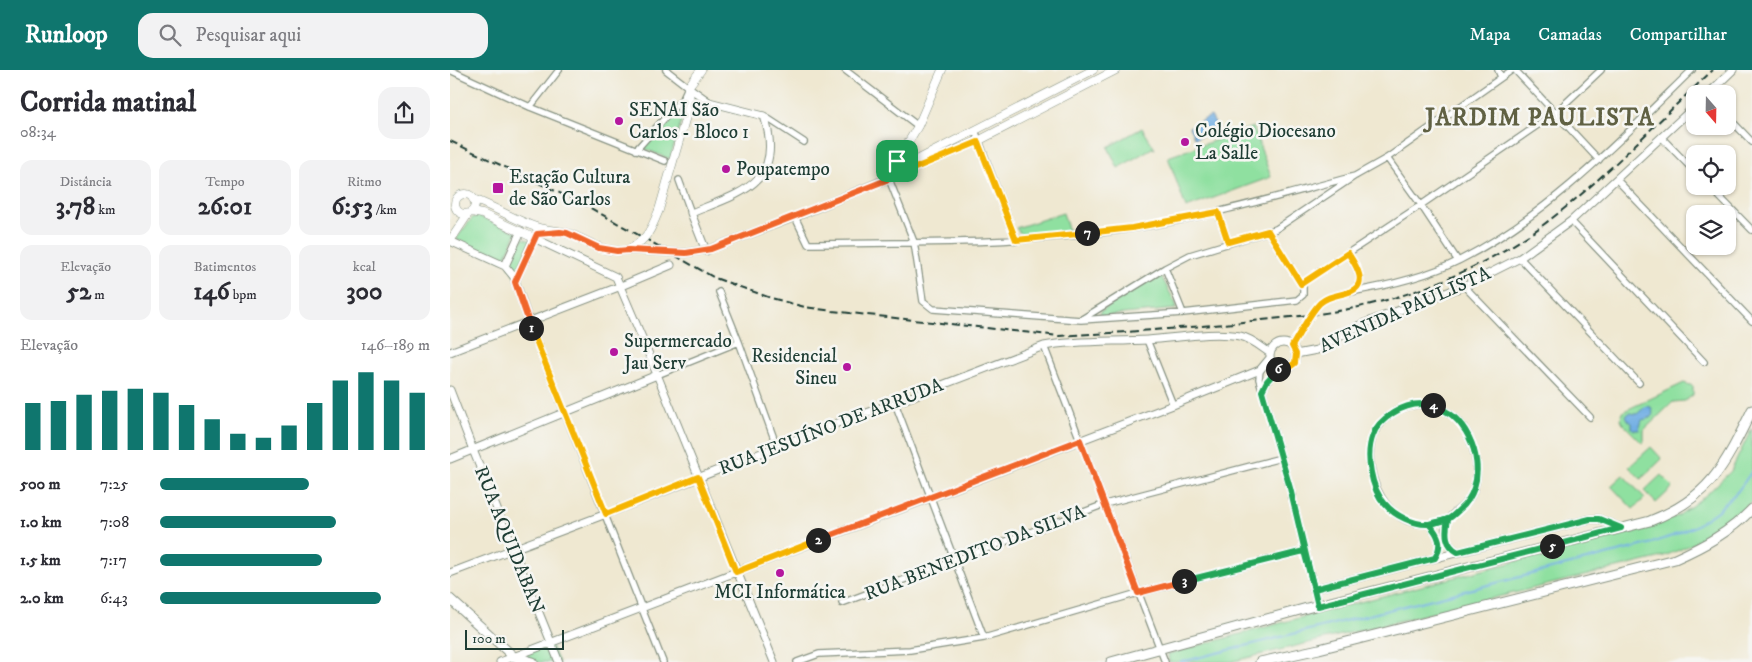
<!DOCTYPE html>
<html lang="pt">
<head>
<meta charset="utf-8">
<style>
  body { margin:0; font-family:"IM FELL DW Pica",serif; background:#f2f2f3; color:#2b2b33; height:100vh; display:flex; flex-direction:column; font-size:19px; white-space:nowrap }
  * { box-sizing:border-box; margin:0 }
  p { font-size:16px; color:#7c7c81 }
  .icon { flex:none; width:28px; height:28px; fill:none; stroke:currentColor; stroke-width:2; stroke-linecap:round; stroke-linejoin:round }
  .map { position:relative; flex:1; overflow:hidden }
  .drawer { display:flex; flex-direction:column; background:#fff; width:450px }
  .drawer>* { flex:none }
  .needle { width:32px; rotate:160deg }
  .controls { position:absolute; left:1236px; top:15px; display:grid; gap:10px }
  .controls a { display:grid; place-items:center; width:50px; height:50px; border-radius:10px; background:#fff; box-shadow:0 1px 4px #0004; font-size:25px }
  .scale { position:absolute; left:15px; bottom:12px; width:99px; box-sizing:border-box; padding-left:5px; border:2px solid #1f3d34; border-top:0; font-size:14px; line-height:18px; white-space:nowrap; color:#1f3d34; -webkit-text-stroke:4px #f6f6f2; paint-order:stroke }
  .pin { position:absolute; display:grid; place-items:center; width:42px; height:42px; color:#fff; margin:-21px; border-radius:10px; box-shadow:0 2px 8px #0006 }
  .km { position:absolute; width:25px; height:25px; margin:-12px; border-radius:50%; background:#222; color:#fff; font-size:14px; line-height:25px; text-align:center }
  .round { display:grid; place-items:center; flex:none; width:52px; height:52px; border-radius:15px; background:#f2f2f3 }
  .head { display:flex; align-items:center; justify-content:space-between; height:85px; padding:0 20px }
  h1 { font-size:28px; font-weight:700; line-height:38px }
  .figures { display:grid; grid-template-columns:repeat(3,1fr); gap:8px; height:85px; padding:5px 20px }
  .figures div { display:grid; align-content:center; border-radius:12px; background:#f2f2f3; text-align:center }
  .figures b { font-size:25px; font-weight:700 }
  .figures small { font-size:14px; font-weight:400 }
  .figures p { font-size:14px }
  .chart { height:140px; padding:10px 20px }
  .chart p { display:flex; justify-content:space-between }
  .chart svg { width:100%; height:90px; margin-top:5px; stroke:#0f766e; stroke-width:6 }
  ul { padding:0 20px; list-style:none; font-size:16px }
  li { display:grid; grid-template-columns:80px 60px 1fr; align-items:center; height:38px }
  li i { height:12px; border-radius:6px; background:#0f766e }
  header { display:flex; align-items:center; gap:30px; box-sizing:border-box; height:70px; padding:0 25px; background:#0f766e; color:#fff }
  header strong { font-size:24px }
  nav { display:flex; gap:28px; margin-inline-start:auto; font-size:18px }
  .search { width:350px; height:45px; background:#f2f2f3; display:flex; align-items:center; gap:12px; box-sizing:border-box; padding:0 18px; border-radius:15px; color:#7c7c81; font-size:19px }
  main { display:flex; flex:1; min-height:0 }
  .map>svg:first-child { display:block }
</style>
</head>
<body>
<header>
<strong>Runloop</strong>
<div class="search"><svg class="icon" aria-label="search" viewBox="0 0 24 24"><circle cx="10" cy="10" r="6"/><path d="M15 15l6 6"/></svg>Pesquisar aqui</div>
<nav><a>Mapa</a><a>Camadas</a><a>Compartilhar</a></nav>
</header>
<main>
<section class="drawer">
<div class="head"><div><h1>Corrida matinal</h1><p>08:34</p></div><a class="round"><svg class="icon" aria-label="share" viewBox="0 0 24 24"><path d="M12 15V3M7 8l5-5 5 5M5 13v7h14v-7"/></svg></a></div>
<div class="figures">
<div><p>Distância</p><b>3.78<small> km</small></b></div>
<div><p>Tempo</p><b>26:01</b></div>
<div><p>Ritmo</p><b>6:53<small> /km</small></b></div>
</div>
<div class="figures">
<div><p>Elevação</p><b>52<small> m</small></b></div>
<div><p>Batimentos</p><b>146<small> bpm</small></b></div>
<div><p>kcal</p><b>300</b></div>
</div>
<div class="chart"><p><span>Elevação</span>146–189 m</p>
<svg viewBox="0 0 160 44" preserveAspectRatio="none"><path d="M5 44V21M15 44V20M25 44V17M35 44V15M45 44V14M55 44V16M65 44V22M75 44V29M85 44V36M95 44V38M105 44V32M115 44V21M125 44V10M135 44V6M145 44V10M155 44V16"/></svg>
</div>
<ul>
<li><b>500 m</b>7:25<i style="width:55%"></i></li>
<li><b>1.0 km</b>7:08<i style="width:65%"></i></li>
<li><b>1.5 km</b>7:17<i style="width:60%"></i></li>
<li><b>2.0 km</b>6:43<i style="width:82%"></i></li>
</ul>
</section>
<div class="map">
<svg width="1302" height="592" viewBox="0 0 1302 592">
  <rect width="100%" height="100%" fill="#f6f6f2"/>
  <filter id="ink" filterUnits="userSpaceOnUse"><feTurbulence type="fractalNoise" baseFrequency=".02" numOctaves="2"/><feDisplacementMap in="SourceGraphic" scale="10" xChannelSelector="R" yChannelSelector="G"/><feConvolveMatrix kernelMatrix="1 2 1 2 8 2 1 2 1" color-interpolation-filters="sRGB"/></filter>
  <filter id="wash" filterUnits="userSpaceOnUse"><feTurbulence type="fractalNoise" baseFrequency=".0096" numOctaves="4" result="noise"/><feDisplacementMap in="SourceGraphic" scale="20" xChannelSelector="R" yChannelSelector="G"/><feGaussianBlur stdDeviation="1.12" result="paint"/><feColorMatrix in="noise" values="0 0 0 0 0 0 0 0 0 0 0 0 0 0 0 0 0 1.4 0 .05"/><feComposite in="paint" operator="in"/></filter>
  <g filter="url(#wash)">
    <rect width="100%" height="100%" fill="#efe8d1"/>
    <path fill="#8fe0a0" stroke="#578e6a" d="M229 38 232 39 233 45 220 89 197 80 195 78V74L226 39Z
      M803 57 821 107 736 138 718 87Z
      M692 58 705 79 702 78 668 98 658 77Z
      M613 143 619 162 574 166 570 163 566 158Z
      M28 146 67 162 53 191 6 169 22 148Z
      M73 168 81 171 65 207 59 196Z
      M710 204 726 234V239L653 246 650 244 651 241Z
      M1234 313 1243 316V325L1235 331 1223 332 1194 360V371L1192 373 1172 353 1170 349 1174 341Z
      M1302 358V431C1276 459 1243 476 1208 488L780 592H719L718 584 856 546 1179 462 1228 446 1256 425 1281 401Z
      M1201 377 1212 389 1191 409 1179 397Z
      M1173 405 1195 428 1183 439 1161 416Z
      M1211 405 1223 417 1206 433 1194 421Z
      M99 572 109 592H83L64 587Z"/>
    <path fill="#72afe4" stroke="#48768c" d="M761 46 767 57 745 69 739 57Z
      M1196 336 1201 337 1203 344 1200 348 1192 350 1189 360H1184L1182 358V353L1176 348 1177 345 1179 343 1187 344Z"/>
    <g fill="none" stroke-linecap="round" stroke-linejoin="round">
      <path stroke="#72afe4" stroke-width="2" d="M731 592 1066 508 1199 474 1222 466 1245 456 1267 441 1288 421 1302 401"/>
    </g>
  </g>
  <g filter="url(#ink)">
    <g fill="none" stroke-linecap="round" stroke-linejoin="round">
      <g stroke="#879282" stroke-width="8">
        <path id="minor" d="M0 0 80 37 215 91
          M395 0 468 56
          M1048 0 1051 7
          M1065 0 1149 90
          M80 37 109 0
          M314 46 354 72
          M1278 47 1302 72
          M525 60 566 171
          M1212 68 1245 102
          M186 80 233 28 238 17 216 0
          M937 88 971 135 1008 191
          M439 109 464 172 473 231 483 239 631 250 733 243 847 230 853 225V217L818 161
          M229 110 241 143
          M1167 110 1302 251
          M1259 116 1302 160
          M768 142 778 172
          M345 147 358 174C466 172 576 175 684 158 759 147 832 125 905 106
          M1121 151 1254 292
          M1070 188 1189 313
          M715 198 733 243
          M851 214 971 135 1104 44 1151 0
          M1014 216 1140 347
          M269 222 289 272 327 377
          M900 222C937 216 976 207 1010 190 1100 144 1170 70 1242 0
          M632 249 715 198 740 185 826 159 905 106 937 88 1062 0
          M79 252 213 592
          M697 270 723 335
          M594 276 715 592
          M842 276C850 263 860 243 870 233 879 225 888 226 899 222 920 215 905 195 898 183
          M810 300 809 309 840 418 868 536
          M207 305 289 272
          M812 321 822 304 828 298
          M445 333 534 568
          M998 449C992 451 986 453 980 454 936 458 913 405 922 369 923 362 929 356 934 350 962 323 1007 333 1020 370 1026 386 1030 405 1023 422 1017 437 1003 440 998 450 991 462 997 476 1009 482
          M979 454C989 465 993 474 985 488
          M392 533 655 434 831 388
          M347 592 369 584 460 580 534 568 688 523 854 481"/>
      </g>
      <g stroke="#879282" stroke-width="9">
        <path id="tertiary" d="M238 17 259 32 314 46C336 113 291 123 241 143L256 181 258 180
          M1258 24 1283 0
          M0 171 55 196 64 207 79 252
          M260 179 345 147 451 103
          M55 196 71 161
          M65 212 84 168 166 207 193 270 324 592
          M820 286a13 13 0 1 1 26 0a13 13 0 1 1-26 0Z
          M0 282 171 216 221 195
          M846 284 867 280 910 255 1014 216 1070 188 1121 151 1245 36
          M0 320 23 380 109 592
          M0 389 207 305
          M0 503 156 444 385 354 445 333 594 276C628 270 663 272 698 270 727 268 762 261 790 266 801 268 811 277 820 283
          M864 519 1140 449H1149L1171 458
          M50 592 723 335 810 300 820 288"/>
      </g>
      <g stroke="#879282" stroke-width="9">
        <path id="secondary" d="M455 95 456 98 455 102 451 103 448 102 447 98 450 94 455 95 461 93 643 0
          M447 97V91L468 56 492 0
          M455 102 528 71 666 0
          M439 109 446 93
          M5 134a10 10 0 1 1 20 0a10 10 0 1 1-20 0Z
          M23 129C45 137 65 150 86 157 96 161 107 160 117 163 142 171 149 184 179 180
          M209 140 237 43 240 30 238 17 251 0
          M21 142 32 144 84 168 90 163 98 162
          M0 171 18 144"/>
      </g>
      <g stroke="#879282" stroke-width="11">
        <path id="primary" d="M0 529 64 587 83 592
          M661 592 857 538 1200 451C1260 428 1275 395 1302 340
          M810 592 869 579 1225 489C1254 476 1280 462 1302 439"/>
      </g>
      <use href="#minor" stroke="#fff" stroke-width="5.5"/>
      <use href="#tertiary" stroke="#fff" stroke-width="7"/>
      <use href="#secondary" stroke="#fff" stroke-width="8"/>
      <use href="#primary" stroke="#fff" stroke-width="9"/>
      <path stroke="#1f3d34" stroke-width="2" stroke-dasharray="8 4" stroke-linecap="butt" d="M0 71 137 136 265 208 321 228 355 237 382 241 609 266 624 265C680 262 737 258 793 252 836 247 879 245 921 234 980 220 1039 193 1089 158 1152 112 1205 53 1263 0"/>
      <g stroke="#879282" stroke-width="9" stroke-linecap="butt">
        <path id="tertiary-bridge" d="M179 180 236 183 260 179"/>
      </g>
      <g stroke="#879282" stroke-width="9" stroke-linecap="butt">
        <path id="secondary-bridge" d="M179 180C198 168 201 160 209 140"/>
      </g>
      <use href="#tertiary-bridge" stroke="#fff" stroke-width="7"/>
      <use href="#secondary-bridge" stroke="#fff" stroke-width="8"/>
    </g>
  </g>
  <g fill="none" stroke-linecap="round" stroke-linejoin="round" filter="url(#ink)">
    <g stroke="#fff" stroke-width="10">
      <path id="split-1" d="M81 258 65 212 87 164 110 162 117 163 149 178 167 181 179 180 236 183 261 179 439 109 447 91"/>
    </g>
    <g stroke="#fff" stroke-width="10">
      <path id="split-2" d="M81 258 156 444 248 407 286 502 368 470"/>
    </g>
    <g stroke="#fff" stroke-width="10">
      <path id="split-3" d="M368 470 630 370 688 523 734 511"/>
    </g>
    <g stroke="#fff" stroke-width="10">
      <path id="split-4" d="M734 511 854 481 864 519 985 488C993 474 989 465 979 454 985 452 992 452 998 449 1002 447 1006 443 1010 439 1037 416 1029 369 1003 346 997 341 990 338 983 335"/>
    </g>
    <g stroke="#fff" stroke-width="10">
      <path id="split-5" d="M983 335C968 332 955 335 943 343 935 348 926 356 923 365 915 385 921 419 935 434 945 446 964 455 979 454 986 453 992 451 998 449 995 463 995 475 1008 482L1140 449H1149L1171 458 1102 476"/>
    </g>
    <g stroke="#fff" stroke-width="10">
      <path id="split-6" d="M828 299 817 311 812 321 840 418 868 536 1102 476"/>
    </g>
    <g stroke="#fff" stroke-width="10">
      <path id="split-7" d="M637 163 682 158 768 142 778 172 818 161 851 214 898 183C905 194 920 215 899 222 888 226 879 225 870 233 860 243 850 263 842 276L846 284 845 293 837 299H828"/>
    </g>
    <g stroke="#fff" stroke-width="10">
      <path id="split-8" d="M447 91V100L453 103 528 72 566 170 637 163"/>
    </g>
    <use href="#split-1" stroke="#f0652b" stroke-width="6"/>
    <use href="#split-2" stroke="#f5b400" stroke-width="6"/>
    <use href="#split-3" stroke="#f0652b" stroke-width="6"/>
    <use href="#split-4" stroke="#22a559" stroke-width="6"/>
    <use href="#split-5" stroke="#22a559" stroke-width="6"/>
    <use href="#split-6" stroke="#22a559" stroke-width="6"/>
    <use href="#split-7" stroke="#f5b400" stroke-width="6"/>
    <use href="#split-8" stroke="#f5b400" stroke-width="6"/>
  </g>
  <g fill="#b5179e" stroke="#f6f6f2" stroke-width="2">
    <circle cx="169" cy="51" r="5"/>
    <circle cx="735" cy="72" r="5"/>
    <circle cx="276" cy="99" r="5"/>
    <rect x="42" y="112" width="12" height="12" rx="2.5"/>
    <circle cx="164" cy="282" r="5"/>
    <circle cx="397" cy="297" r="5"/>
    <circle cx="330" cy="503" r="5"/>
  </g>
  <g text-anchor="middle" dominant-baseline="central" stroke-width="5" stroke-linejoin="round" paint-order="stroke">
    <g font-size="19" fill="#1f3d34" stroke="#f6f6f2" text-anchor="start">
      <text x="179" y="40">SENAI São<tspan x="179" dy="22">Carlos - Bloco 1</tspan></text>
      <text x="745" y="61">Colégio Diocesano<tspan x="745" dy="22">La Salle</tspan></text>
      <text x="286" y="99">Poupatempo</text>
      <text x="59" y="107">Estação Cultura<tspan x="59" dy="22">de São Carlos</tspan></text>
      <text x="174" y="271">Supermercado<tspan x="174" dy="22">Jau Serv</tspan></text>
      <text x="387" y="286" text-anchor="end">Residencial<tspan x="387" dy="22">Sineu</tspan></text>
      <text x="330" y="522" text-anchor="middle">MCI Informática</text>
    </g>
    <g font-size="19" fill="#1f3d34" stroke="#f6f6f2">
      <text transform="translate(955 240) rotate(-24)">AVENIDA PAULISTA</text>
      <text transform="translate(381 357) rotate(-21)">RUA JESUÍNO DE ARRUDA</text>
      <text transform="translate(59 470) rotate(68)">RUA AQUIDABAN</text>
      <text transform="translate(525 483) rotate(-21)">RUA BENEDITO DA SILVA</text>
    </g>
    <g font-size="24" font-weight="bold" letter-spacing="1" fill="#606143" stroke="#f6f6f2">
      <text x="1090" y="48">JARDIM PAULISTA</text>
    </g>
  </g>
</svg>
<div class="controls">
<a><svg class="needle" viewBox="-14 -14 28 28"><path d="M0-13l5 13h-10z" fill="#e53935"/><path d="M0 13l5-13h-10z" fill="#7c7c81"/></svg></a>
<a><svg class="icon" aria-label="locate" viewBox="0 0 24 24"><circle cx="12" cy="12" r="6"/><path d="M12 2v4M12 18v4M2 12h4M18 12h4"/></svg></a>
<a><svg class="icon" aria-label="layers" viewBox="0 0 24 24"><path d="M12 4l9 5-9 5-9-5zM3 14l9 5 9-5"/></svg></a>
</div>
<div class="scale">100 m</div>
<div class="pin" style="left:447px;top:91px;background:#1e9e55"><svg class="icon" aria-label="arrive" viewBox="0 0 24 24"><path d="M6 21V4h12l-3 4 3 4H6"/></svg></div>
<b class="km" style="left:81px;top:258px">1</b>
<b class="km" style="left:368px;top:470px">2</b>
<b class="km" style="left:734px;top:511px">3</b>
<b class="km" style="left:983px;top:335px">4</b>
<b class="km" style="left:1102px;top:476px">5</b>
<b class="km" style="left:828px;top:299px">6</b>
<b class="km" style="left:637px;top:163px">7</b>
</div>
</main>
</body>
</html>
